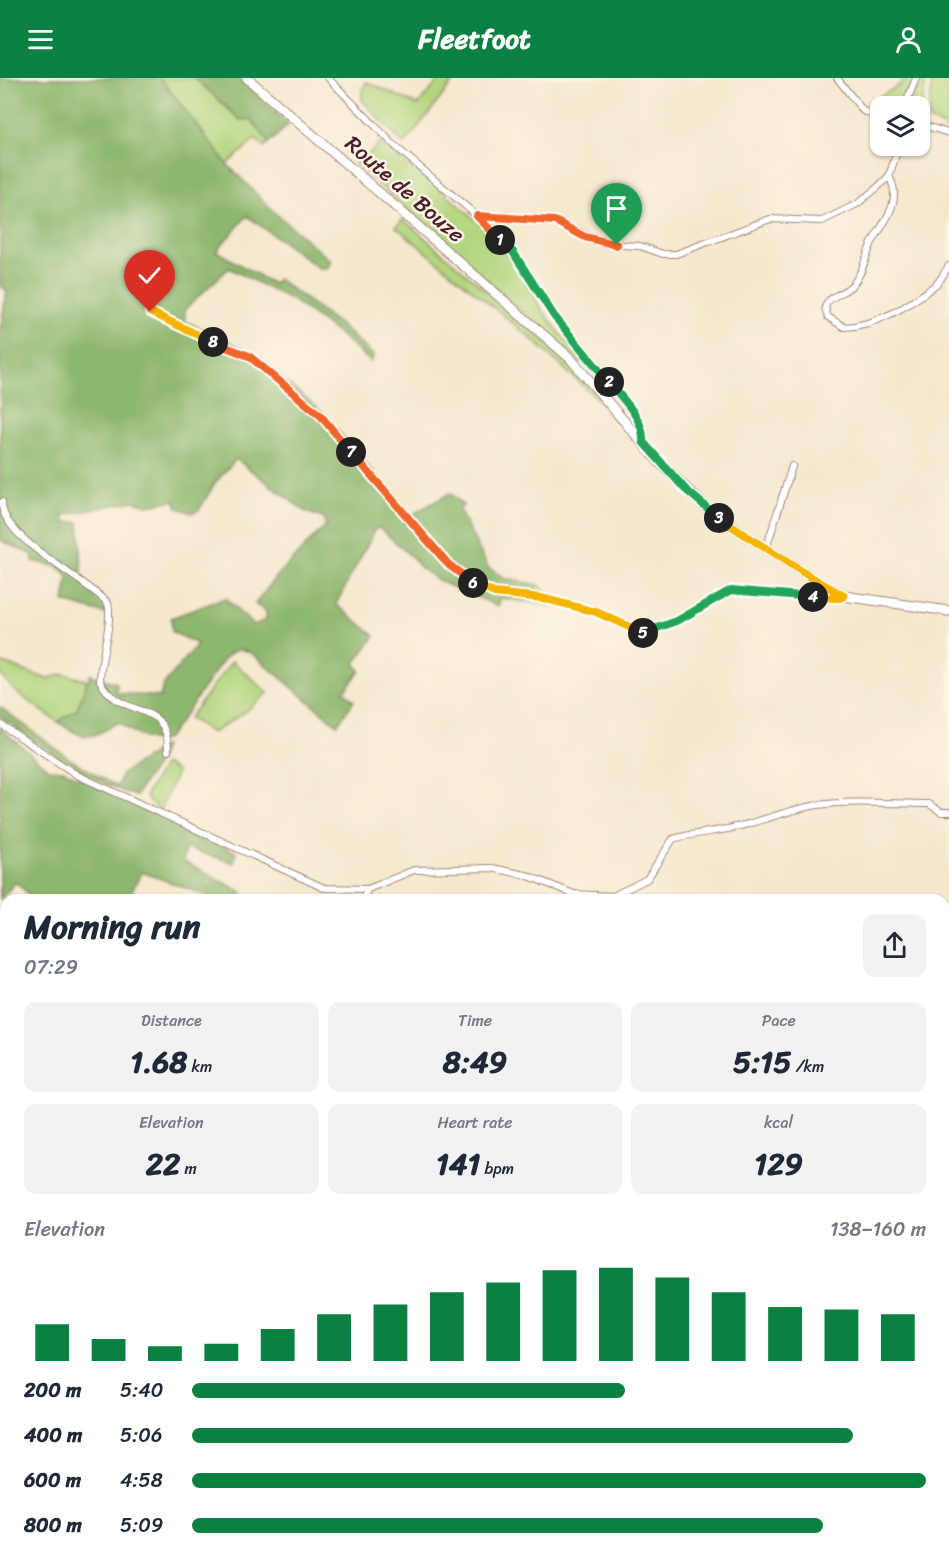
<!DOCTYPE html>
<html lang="en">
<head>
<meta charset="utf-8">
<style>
  body { margin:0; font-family:Sriracha,sans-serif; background:#f2f2f3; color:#1f2937; height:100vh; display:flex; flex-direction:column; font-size:22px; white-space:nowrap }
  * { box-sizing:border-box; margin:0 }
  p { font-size:20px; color:#747a83 }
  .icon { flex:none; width:33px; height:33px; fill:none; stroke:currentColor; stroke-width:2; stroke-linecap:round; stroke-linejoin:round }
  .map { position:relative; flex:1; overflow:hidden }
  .details { position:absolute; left:0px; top:816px; width:950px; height:668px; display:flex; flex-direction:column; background:#fff; border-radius:18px 18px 0 0; box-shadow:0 2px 4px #0004 }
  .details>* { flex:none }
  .controls { position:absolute; left:870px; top:18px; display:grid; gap:12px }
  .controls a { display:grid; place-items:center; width:60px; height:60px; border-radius:12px; background:#fff; box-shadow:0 2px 4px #0004; font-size:30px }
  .pin { position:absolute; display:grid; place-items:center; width:51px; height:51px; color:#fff; margin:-62px -26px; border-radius:50% 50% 50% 0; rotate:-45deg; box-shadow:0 0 6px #0007 }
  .pin .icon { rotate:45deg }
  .km { position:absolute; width:30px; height:30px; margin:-15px; border-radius:50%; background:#222; color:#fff; font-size:16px; line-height:30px; text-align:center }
  .round { display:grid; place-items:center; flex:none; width:63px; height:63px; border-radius:12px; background:#f2f2f3 }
  .headline { display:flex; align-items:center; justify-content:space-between; height:102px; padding:0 24px }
  h1 { font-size:33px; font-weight:700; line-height:45px }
  .metrics { display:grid; grid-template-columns:repeat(3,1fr); gap:9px; height:102px; padding:6px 24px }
  .metrics div { display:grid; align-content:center; border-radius:12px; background:#f2f2f3; text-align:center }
  .metrics b { font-size:30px; font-weight:700 }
  .metrics small { font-size:16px; font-weight:400 }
  .metrics p { font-size:16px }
  .chart { height:168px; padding:12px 24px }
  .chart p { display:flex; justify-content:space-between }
  .chart svg { width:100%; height:108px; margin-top:6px; stroke:#0b8043; stroke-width:6 }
  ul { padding:0 24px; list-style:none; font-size:20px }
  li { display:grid; grid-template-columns:96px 72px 1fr; align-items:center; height:45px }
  li i { height:15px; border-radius:8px; background:#0b8043 }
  header { display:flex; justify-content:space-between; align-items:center; height:78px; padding:0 24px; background:#0b8043; color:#fff; font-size:27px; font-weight:700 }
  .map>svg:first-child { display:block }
</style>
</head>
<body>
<header><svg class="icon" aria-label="menu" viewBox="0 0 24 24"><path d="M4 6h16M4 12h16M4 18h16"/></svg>Fleetfoot<svg class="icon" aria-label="person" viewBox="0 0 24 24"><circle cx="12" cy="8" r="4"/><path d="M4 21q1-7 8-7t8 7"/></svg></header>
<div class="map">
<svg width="949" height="1483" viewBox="0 0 949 1483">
  <rect width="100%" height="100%" fill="#fcf5e5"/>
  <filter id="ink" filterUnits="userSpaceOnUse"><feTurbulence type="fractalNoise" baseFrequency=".0167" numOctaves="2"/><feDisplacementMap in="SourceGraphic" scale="12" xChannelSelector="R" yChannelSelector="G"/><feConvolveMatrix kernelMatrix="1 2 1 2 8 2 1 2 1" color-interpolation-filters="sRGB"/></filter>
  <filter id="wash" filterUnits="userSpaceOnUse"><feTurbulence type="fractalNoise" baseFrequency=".008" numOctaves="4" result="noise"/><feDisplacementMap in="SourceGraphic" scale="24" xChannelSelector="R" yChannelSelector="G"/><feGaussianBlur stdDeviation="1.35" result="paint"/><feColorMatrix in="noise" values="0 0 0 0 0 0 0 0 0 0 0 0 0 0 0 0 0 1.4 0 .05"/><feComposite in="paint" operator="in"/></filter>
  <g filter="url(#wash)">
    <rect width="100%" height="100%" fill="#f5e8ce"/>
    <path fill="#b2d67f" stroke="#7e7a55" stroke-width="1.5" d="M160 0H195L241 42 251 41 269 65 264 70 256 61 227 86Z
      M441 0H456L404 67 362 22V12L367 4 418 27Z
      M903 0H908L909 11 900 28H880V36L866 32 867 26 901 6Z
      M922 0H926L920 43V28H910Z
      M932 0H949V52L929 42Z
      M380 65 438 109 481 147 514 185 540 229 561 257 585 281 581 285 355 85 356 81 360 84Z
      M403 141 564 280 620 341 616 344 600 323 526 256 396 149Z
      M232 583 268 615 242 636 212 655 189 640Z
      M0 584 47 601 63 596 87 602 77 631 58 644 15 613 0 596Z
      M164 686 177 694 160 732 150 725 146 717Z"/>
    <path fill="#8db76e" stroke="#6c6b4c" stroke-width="1.5" d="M0 0H160L227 86 275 135 331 183 327 191 319 190 247 138 216 173 273 206 278 201 340 247 374 278 371 284 344 260 292 222 229 190 185 231V243L250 274 323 335 410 438 450 415 463 427 459 432 488 489 505 501 539 507 552 519 551 528 501 520 498 528C478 519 425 502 416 483L380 450H376L336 526 375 558 355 585 360 593 344 613 354 623 337 647 250 574 239 571C235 573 230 575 227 578 215 590 172 660 164 662 147 666 130 652 118 644 89 662 87 663 58 644L77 631 90 597 117 605 116 615 160 619 163 607 198 566 172 554 171 540 225 520 253 547 266 542V534L255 526 278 497 326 447 323 440 306 434 236 381 215 405 199 432 192 435 178 430 175 422 148 427 134 423 64 437 65 444H79L83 507 105 524 106 536 64 524 68 499 58 489 33 483V477L0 462V251L7 213 0 208Z
      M195 0H238L289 46 269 65 251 41 241 42Z
      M0 629 70 681 117 709 122 696 164 668C159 688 145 700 136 718 85 702 43 669 0 639Z
      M0 650 48 691 63 692 236 774 234 785 186 770 183 783 242 814V822H219L142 794 128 820 130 822H34L16 804 0 821Z
      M6 899V918L1 923 6 930V980L0 978V903Z"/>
  </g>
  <g filter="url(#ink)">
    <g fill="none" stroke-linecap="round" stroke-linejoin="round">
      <g stroke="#a0847c" stroke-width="8">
        <path id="minor" d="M328 0 395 68 477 138 512 174 554 238 638 342 643 352V364
          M837 0 863 33 880 39
          M905 28 916 0
          M920 46 949 55
          M889 98C904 125 882 145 871 167 865 180 863 195 853 206 847 214 832 217 827 225 824 230 826 234 828 239L844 249C876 248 911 227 935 207 941 203 944 194 949 188
          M477 138 555 143 605 166 640 168 663 176H676L770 141 822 143 857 126 878 109 889 98 899 68
          M150 234 187 253 249 278 320 337 449 487 472 505 494 515 542 520 596 534 642 556 677 543 731 512 840 520 844 518
          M2 424C0 460 85 500 108 525 113 546 100 579 100 603 120 643 169 619 168 673
          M766 471 792 388
          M0 646 77 697 324 810 368 811 414 792 492 790 526 797 574 816 613 818 647 801 673 761C683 757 718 753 732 750 761 744 789 731 818 727 854 722 893 726 929 726L941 734H949
          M362 822 368 811
          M944 1050 949 1053
          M944 1272 949 1265
          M0 1367 6 1360
          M944 1379 949 1381
          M944 1442 949 1436
          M221 1478 229 1483
          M847 1483 850 1478
          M901 1483 910 1478"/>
      </g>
      <g stroke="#a0847c" stroke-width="11">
        <path id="primary" d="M247 0 570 280 659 384 714 437 804 495 844 518 949 533"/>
      </g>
      <use href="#minor" stroke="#fff" stroke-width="6"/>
      <use href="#primary" stroke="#fff" stroke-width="9"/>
    </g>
  </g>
  <g fill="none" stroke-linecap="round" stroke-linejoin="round" filter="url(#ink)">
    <g stroke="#fff" stroke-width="12">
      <path id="split-1" d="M500 162 477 138 555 143 585 159 617 167"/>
    </g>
    <g stroke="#fff" stroke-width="12">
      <path id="split-2" d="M500 162 513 174 554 238 609 304"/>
    </g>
    <g stroke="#fff" stroke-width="12">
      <path id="split-3" d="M609 304C622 321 645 341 643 364L685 411 719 440"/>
    </g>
    <g stroke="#fff" stroke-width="12">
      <path id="split-4" d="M719 440 804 495 844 518 840 520 813 519"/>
    </g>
    <g stroke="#fff" stroke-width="12">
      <path id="split-5" d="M643 555 677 543 731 512 813 519"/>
    </g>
    <g stroke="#fff" stroke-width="12">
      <path id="split-6" d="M473 505 494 515 542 520 596 534 643 555"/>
    </g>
    <g stroke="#fff" stroke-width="12">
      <path id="split-7" d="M351 374 449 487 473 505"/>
    </g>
    <g stroke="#fff" stroke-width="12">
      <path id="split-8" d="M213 264 249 278 320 337 351 374"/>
    </g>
    <g stroke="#fff" stroke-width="12">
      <path id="split-9" d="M150 234 213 264"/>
    </g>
    <use href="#split-1" stroke="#f0652b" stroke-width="8"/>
    <use href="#split-2" stroke="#22a559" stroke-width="8"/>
    <use href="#split-3" stroke="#22a559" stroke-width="8"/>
    <use href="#split-4" stroke="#f5b400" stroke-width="8"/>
    <use href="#split-5" stroke="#22a559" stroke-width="8"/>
    <use href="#split-6" stroke="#f5b400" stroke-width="8"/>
    <use href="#split-7" stroke="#f0652b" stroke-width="8"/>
    <use href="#split-8" stroke="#f0652b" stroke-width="8"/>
    <use href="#split-9" stroke="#f5b400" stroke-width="8"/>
  </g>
  <g text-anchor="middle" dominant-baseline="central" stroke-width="5" stroke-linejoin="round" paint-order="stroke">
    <g font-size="22" fill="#4a1f2b" stroke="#fcf5e5">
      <text transform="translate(405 111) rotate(41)">Route de Bouze</text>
    </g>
  </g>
</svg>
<div class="controls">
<a><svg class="icon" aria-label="layers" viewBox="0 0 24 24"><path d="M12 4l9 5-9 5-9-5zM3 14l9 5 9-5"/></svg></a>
</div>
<div class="pin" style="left:617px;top:167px;background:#1e9e55"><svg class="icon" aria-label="arrive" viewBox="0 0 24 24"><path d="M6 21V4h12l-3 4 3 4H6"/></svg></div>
<div class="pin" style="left:150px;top:234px;background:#d93025"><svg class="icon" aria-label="check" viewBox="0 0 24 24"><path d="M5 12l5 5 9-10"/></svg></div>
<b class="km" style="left:500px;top:162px">1</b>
<b class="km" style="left:609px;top:304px">2</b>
<b class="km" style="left:719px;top:440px">3</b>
<b class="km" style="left:813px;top:519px">4</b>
<b class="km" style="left:643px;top:555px">5</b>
<b class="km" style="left:473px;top:505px">6</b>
<b class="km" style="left:351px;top:374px">7</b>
<b class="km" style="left:213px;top:264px">8</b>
<section class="details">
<div class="headline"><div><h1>Morning run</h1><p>07:29</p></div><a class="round"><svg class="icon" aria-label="share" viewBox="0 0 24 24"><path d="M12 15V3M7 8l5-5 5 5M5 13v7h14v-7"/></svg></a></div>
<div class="metrics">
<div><p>Distance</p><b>1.68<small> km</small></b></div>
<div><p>Time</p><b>8:49</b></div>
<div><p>Pace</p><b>5:15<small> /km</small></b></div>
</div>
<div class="metrics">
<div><p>Elevation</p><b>22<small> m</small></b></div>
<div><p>Heart rate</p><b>141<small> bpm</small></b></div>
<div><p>kcal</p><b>129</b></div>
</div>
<div class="chart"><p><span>Elevation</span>138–160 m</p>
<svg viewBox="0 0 160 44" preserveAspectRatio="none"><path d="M5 44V29M15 44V35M25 44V38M35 44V37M45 44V31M55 44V25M65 44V21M75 44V16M85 44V12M95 44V7M105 44V6M115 44V10M125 44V16M135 44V22M145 44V23M155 44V25"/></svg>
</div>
<ul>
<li><b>200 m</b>5:40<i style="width:59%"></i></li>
<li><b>400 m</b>5:06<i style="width:90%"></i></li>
<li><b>600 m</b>4:58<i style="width:100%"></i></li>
<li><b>800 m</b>5:09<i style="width:86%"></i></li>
</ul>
</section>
</div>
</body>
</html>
